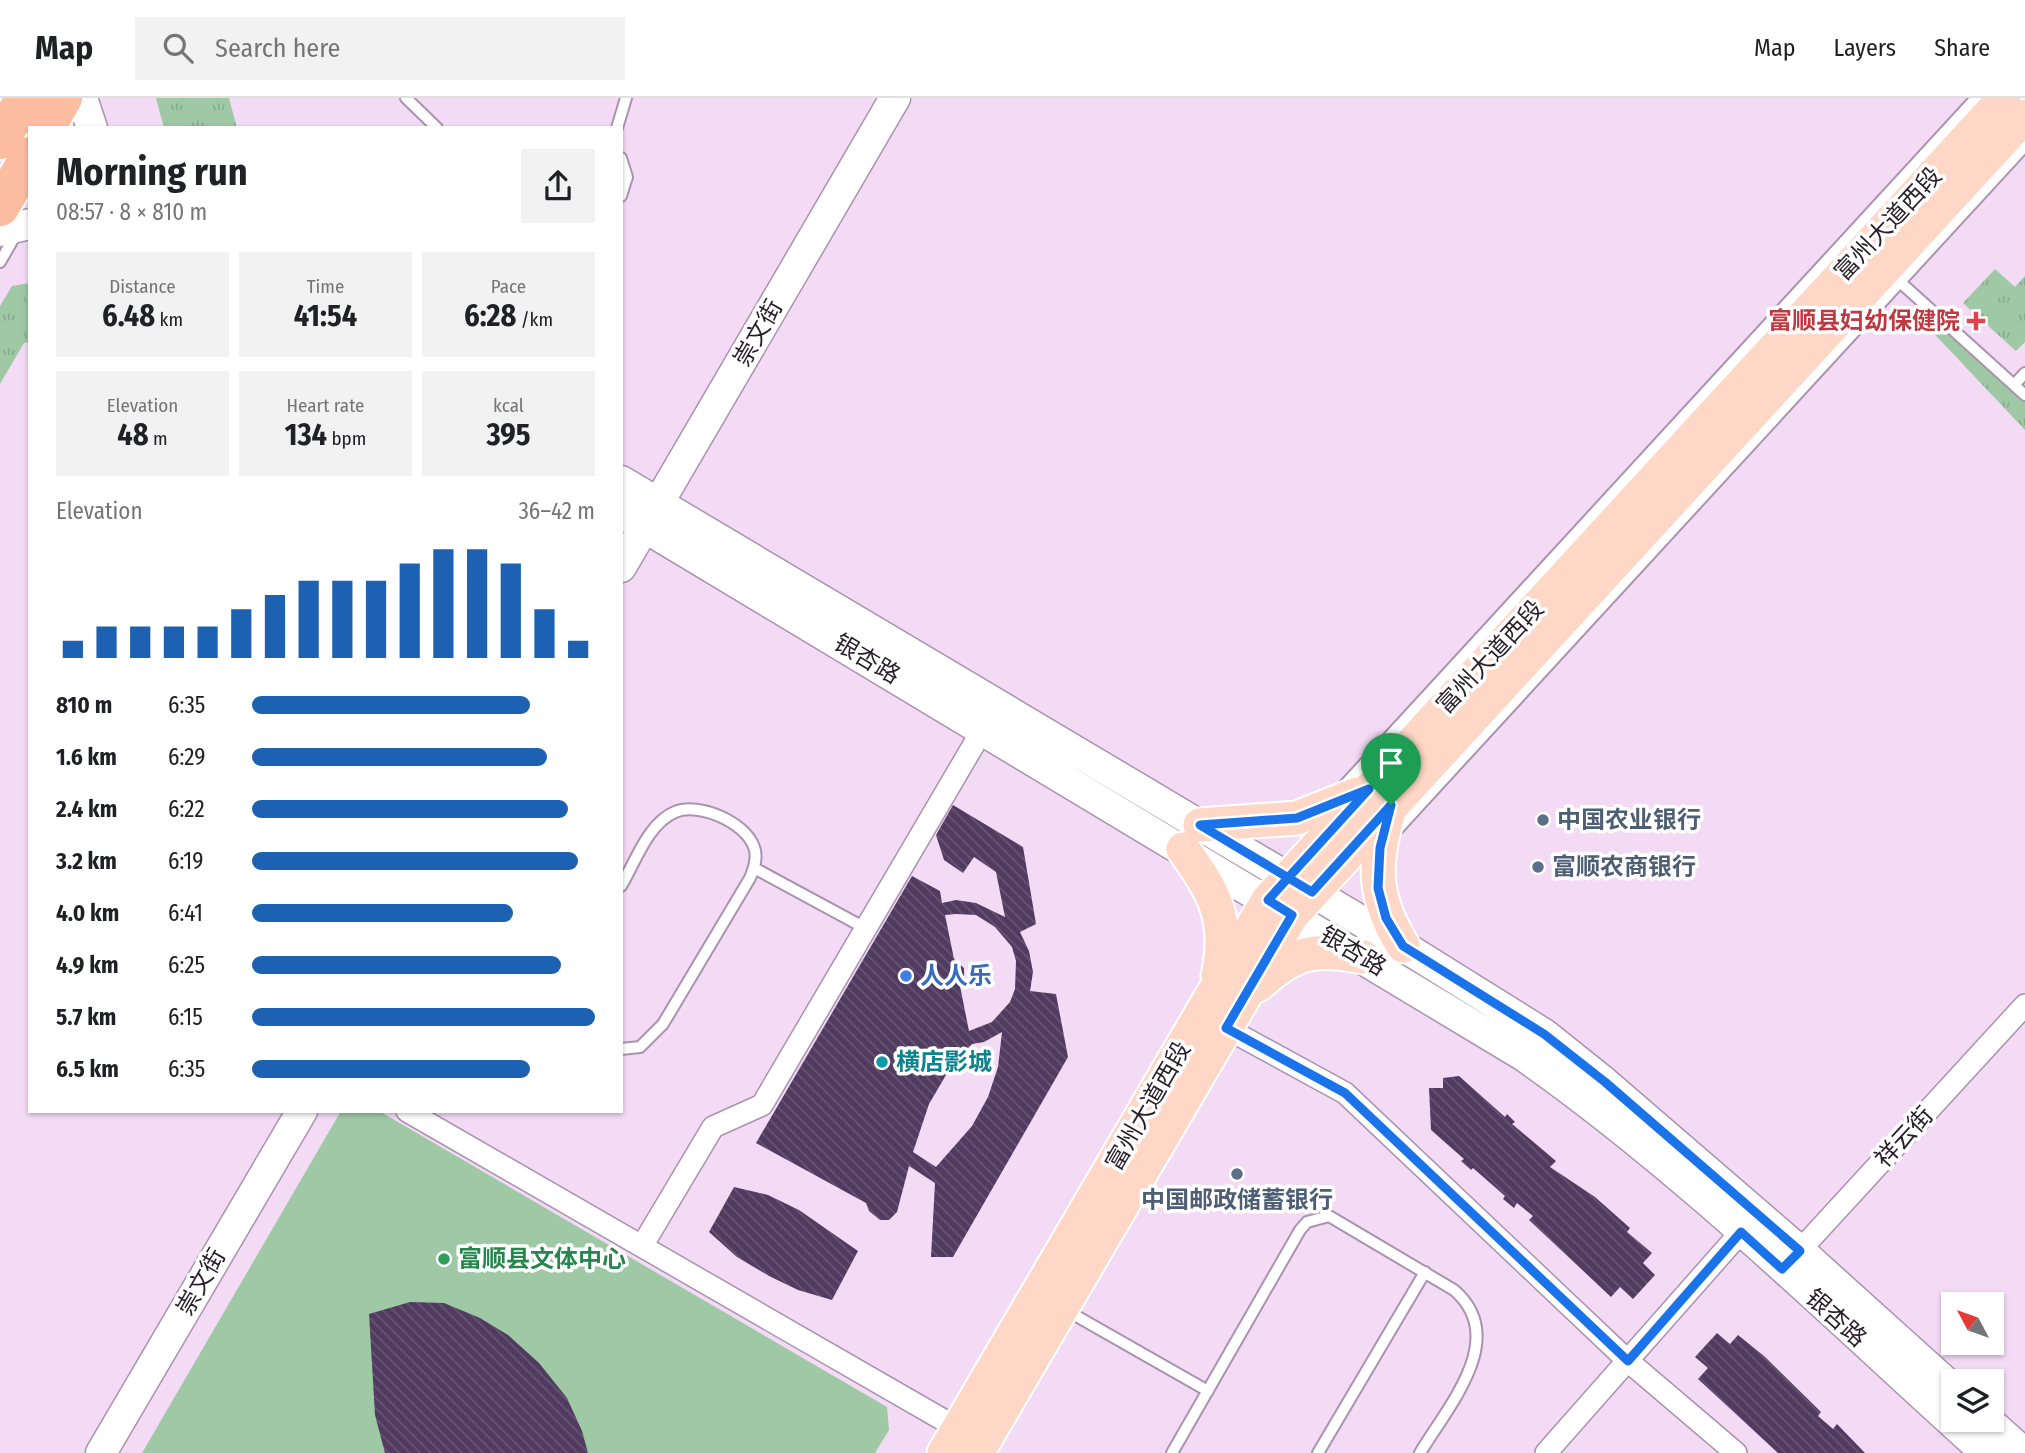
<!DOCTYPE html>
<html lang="en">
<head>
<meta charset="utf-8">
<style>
  body { margin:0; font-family:"Fira Sans Condensed","Noto Sans SC",sans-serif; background:#f2f2f2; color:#202124; height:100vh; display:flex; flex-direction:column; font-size:26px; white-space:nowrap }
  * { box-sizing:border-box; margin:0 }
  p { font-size:23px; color:#757577 }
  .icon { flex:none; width:38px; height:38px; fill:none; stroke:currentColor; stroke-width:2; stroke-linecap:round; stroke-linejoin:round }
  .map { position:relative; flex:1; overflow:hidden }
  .details { position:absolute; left:28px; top:28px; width:595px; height:987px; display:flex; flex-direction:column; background:#fff; border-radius:0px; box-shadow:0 2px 5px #0004 }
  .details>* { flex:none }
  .needle { width:46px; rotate:311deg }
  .controls { position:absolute; left:1941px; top:1194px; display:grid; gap:14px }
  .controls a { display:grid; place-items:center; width:63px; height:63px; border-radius:0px; background:#fff; box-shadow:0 2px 5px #0004; font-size:35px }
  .pin { position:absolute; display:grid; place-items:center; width:60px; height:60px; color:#fff; margin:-72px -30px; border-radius:50% 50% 50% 0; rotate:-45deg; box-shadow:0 0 7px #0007 }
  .pin .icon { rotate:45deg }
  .round { display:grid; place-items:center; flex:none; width:74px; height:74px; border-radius:0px; background:#f2f2f2 }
  .head { display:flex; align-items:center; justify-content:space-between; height:119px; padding:0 28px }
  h1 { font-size:38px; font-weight:700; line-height:52px }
  .figures { display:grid; grid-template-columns:repeat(3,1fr); gap:10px; height:119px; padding:7px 28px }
  .figures div { display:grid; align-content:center; border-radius:0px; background:#f2f2f2; text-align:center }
  .figures b { font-size:30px; font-weight:700 }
  .figures small { font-size:19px; font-weight:400 }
  .figures p { font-size:19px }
  .chart { height:196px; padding:14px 28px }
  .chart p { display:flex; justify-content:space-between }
  .chart svg { width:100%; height:126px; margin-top:7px; stroke:#1d62b2; stroke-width:6 }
  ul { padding:0 28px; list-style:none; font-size:23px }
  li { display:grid; grid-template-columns:112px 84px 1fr; align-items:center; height:52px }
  li i { height:18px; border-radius:9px; background:#1d62b2 }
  header { display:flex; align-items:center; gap:42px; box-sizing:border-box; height:98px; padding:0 35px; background:#fff; border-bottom:2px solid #e0e0e0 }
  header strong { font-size:33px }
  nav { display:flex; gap:38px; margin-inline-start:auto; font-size:24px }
  .search { width:490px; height:63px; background:#f2f2f2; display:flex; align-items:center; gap:18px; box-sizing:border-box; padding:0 24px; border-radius:0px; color:#757577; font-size:26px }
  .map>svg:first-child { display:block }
</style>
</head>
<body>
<header>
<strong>Map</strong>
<div class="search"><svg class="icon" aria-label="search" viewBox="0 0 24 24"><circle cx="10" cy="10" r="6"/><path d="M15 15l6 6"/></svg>Search here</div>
<nav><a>Map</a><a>Layers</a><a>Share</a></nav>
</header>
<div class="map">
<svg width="2025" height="1355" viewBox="0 0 2025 1355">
  <defs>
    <pattern id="grass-tufts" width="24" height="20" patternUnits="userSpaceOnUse" patternTransform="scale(1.75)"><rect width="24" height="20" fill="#9fc8a5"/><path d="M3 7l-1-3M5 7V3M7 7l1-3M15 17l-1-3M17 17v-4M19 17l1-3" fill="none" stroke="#89ab8e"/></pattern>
    <pattern id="building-back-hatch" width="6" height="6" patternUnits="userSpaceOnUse" patternTransform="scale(1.75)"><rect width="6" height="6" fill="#513b60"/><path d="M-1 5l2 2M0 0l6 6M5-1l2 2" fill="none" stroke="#675573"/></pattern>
  </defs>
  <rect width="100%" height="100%" fill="#f3dbf6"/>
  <path fill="url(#grass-tufts)" d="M156 0H229L237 30H164Z
    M1995 171 2015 189 2025 178V244L2016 253 1963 205Z
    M30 185V244L24 245 0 286V208L12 188Z
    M1930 221 2025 304V332L1925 226Z"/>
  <path fill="#9fc8a5" d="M341 1013H379L887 1309 889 1332 875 1355H142Z"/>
  <path fill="url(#building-back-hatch)" fill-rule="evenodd" d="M953 707 1023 749 1036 826 1020 834 1029 853 1033 874 1030 893 1056 896 1068 959 953 1159H931L935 1085 909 1068 897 1114 889 1122H880L869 1113 866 1105 756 1045 912 778 940 793 942 805 956 802 976 805 1005 819 996 774 974 759 963 775 944 762 936 737ZM956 816 976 817 995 829 1012 849 1016 863 1015 891 1010 904 992 924 969 933 960 888 964 881V870L954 861 945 817ZM1002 934 998 969 988 999 972 1028 936 1069 913 1054 929 1006 946 977 972 946 984 944Z
    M1459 978 1505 1019 1507 1016 1515 1024 1512 1026 1556 1063 1550 1069 1595 1099 1630 1130 1627 1134 1652 1155 1643 1165 1655 1177 1633 1201 1620 1189 1611 1199 1529 1122 1533 1118 1517 1105 1514 1110 1503 1101 1505 1098 1473 1070 1471 1072 1461 1063 1464 1061 1431 1032 1429 990H1443V980Z
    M734 1089 768 1097 799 1112 858 1153 832 1202 798 1192 769 1178 737 1159 709 1134Z
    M410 1204 444 1205 480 1220 508 1237 539 1265 567 1300 582 1333 588 1355H385L375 1317 369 1216Z
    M1717 1235 1730 1246 1738 1237 1764 1258 1821 1314 1818 1318 1833 1331 1837 1326 1865 1355H1778L1698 1281 1708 1270 1695 1259Z"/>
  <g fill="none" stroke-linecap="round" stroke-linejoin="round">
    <g stroke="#a993ad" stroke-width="14">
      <path id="lane" d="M406 0 437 30
        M617 30 626 0
        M621 60 627 79 621 98
        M0 164 16 136
        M1900 184 2025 297
        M2014 287 2025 275
        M1341 691 1976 0
        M1394 735 2025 48
        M754 770 865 830
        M621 788C635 765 648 725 675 714 699 704 745 724 754 749 758 759 754 771 750 780L663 926 640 949 621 951
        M1064 1211 1208 1293
        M1172 1355 1300 1132 1307 1124 1329 1118 1454 1192C1510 1240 1448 1308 1420 1355
        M1318 1355 1425 1174"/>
    </g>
    <g stroke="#a993ad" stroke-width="24">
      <path id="street" d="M1226 930 1345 995 1628 1263 1736 1355
        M407 1013 959 1331
        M642 1148 713 1029 762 1007 983 631
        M1792 1161 2025 907
        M1546 1355 1741 1134"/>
    </g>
    <g stroke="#a993ad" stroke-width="33">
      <path id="secondary" d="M82 0 92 30
        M0 133 30 126
        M621 383 1403 848 1544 936 1604 984 1800 1153 1953 1291
        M621 415 1524 958C1689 1074 1836 1220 1986 1355
        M621 469 895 0
        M1986 1321 2024 1355
        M101 1355 302 1013"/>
    </g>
    <g stroke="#fff" stroke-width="37">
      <path id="primary" d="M1390 710C1373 765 1372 798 1403 848
        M1200 727 1297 720 1357 696
        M1183 751C1215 794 1230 823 1218 878
        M1258 887C1295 853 1316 849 1363 859
        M944 1355 1268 802 2004 0
        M977 1355 1292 817 2025 18"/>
    </g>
    <g stroke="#fff" stroke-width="42">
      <path id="highway" d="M46 30 63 0
        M0 42 25 0
        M0 109 30 58"/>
    </g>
    <use href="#lane" stroke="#fff" stroke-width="10"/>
    <use href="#street" stroke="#fff" stroke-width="21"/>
    <use href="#secondary" stroke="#fff" stroke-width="30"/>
    <use href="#primary" stroke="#fed7c7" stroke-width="33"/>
    <use href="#highway" stroke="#fdbda1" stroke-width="38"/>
  </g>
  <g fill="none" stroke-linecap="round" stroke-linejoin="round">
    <g stroke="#fff" stroke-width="14">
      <path id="route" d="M1391 707 1312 794 1200 727 1297 720 1369 691 1268 802 1292 817 1226 930 1345 995 1628 1263 1741 1134 1782 1171 1800 1153 1605 984 1544 936 1403 848 1386 820 1378 790 1380 750 1391 707"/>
    </g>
    <use href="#route" stroke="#1a73e8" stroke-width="9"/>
  </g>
  <path fill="#e0444e" stroke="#fff" stroke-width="2.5" d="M1972.5 212.5h7v7h7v7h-7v7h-7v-7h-7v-7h7z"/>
  <g fill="#5c6f8a" stroke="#fff" stroke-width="2.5">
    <circle cx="1543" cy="722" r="7"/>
    <circle cx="1538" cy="769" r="7"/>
    <circle cx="1237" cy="1076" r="7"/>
  </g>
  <circle fill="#3f7fe0" stroke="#fff" stroke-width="2.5" cx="906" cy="878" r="7"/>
  <circle fill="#0f9aa8" stroke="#fff" stroke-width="2.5" cx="882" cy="964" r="7"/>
  <circle fill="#2e9e5b" stroke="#fff" stroke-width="2.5" cx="444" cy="1161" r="7"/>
  <g text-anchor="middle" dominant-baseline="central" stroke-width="7" stroke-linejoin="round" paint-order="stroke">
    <g font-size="24" fill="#271e28" stroke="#fff">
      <text transform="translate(1888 126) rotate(-47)">富州大道西段</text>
      <text transform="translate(758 235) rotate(-60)">崇文街</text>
      <text transform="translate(1490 559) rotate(-47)">富州大道西段</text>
      <text transform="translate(867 561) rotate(31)">银杏路</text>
      <text transform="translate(1353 853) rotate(31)">银杏路</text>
      <text transform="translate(1148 1008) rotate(-60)">富州大道西段</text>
      <text transform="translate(1904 1039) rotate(-47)">祥云街</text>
      <text transform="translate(201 1184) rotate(-60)">崇文街</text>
      <text transform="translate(1836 1220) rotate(42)">银杏路</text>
    </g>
    <g font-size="24" font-weight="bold" fill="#be3a42" stroke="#fff" text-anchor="end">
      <text x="1960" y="223">富顺县妇幼保健院</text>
    </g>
    <g font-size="24" font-weight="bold" fill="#4e5e75" stroke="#fff" text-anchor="start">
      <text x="1557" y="722">中国农业银行</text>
      <text x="1552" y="769">富顺农商银行</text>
      <text x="1237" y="1102" text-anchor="middle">中国邮政储蓄银行</text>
    </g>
    <g font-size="24" font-weight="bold" fill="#366cbe" stroke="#fff" text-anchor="start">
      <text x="920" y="878">人人乐</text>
    </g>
    <g font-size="24" font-weight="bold" fill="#0d838f" stroke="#fff" text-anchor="start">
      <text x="896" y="964">横店影城</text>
    </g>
    <g font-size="24" font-weight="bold" fill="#27864d" stroke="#fff" text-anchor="start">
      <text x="458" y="1161">富顺县文体中心</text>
    </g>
  </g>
</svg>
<div class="controls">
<a><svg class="needle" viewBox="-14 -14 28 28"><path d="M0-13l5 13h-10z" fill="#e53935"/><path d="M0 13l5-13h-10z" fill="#757577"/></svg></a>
<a><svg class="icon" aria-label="layers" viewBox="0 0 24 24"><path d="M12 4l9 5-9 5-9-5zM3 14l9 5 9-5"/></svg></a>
</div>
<div class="pin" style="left:1391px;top:707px;background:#1e9e55"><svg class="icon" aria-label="arrive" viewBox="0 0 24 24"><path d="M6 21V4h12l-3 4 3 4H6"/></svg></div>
<section class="details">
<div class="head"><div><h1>Morning run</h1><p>08:57 · 8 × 810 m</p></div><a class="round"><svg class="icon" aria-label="share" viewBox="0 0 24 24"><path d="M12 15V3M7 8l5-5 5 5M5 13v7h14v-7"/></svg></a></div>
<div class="figures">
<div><p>Distance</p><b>6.48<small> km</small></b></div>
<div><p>Time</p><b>41:54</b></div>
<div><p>Pace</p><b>6:28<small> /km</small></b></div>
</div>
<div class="figures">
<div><p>Elevation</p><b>48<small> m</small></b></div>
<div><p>Heart rate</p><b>134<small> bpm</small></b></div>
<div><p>kcal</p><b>395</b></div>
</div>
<div class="chart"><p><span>Elevation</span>36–42 m</p>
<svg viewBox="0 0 160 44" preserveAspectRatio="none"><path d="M5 44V38M15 44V33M25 44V33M35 44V33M45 44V33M55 44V27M65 44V22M75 44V17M85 44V17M95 44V17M105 44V11M115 44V6M125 44V6M135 44V11M145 44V27M155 44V38"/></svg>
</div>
<ul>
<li><b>810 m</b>6:35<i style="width:81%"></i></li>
<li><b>1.6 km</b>6:29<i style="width:86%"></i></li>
<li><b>2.4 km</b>6:22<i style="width:92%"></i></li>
<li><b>3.2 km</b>6:19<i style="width:95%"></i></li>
<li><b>4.0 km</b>6:41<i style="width:76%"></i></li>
<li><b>4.9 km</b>6:25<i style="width:90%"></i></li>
<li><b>5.7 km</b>6:15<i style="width:100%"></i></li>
<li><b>6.5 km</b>6:35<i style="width:81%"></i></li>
</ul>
</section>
</div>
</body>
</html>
